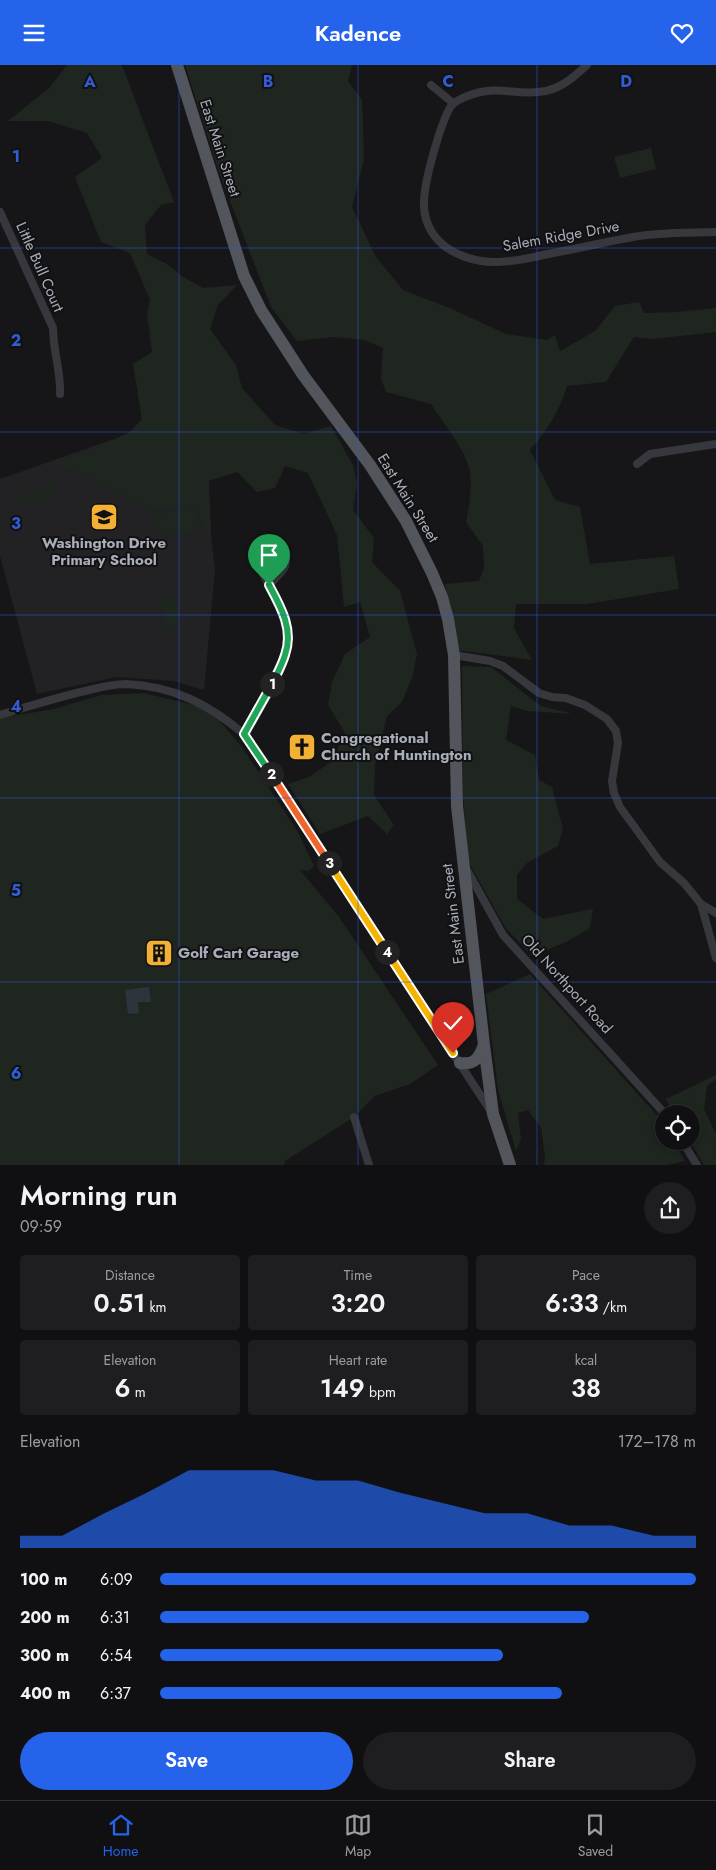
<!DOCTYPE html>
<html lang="en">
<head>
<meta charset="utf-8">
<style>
  body { margin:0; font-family:Jost,sans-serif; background:#1e1e20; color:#f1f3f6; height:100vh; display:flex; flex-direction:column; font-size:19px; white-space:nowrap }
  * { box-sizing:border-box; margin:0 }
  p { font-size:16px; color:#9c9d9f }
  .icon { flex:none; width:28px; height:28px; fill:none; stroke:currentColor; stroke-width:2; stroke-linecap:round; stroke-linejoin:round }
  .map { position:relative; height:1100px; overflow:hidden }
  .side { display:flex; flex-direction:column; background:#101012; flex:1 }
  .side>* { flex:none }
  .fabs { position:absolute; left:655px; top:1040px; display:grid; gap:10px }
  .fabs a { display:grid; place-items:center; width:45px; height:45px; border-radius:50%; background:#101012; box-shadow:0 2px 8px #0003,0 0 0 1px #303032; font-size:25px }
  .pin { position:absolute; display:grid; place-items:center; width:42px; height:42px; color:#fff; margin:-51px -21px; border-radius:50% 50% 50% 0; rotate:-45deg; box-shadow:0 0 5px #0007 }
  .pin .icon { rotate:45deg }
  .km { position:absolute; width:25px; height:25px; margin:-12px; border-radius:50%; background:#222; color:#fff; font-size:14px; line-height:25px; text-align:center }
  .round { display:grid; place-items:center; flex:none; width:52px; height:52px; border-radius:26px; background:#1e1e20 }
  .headline { display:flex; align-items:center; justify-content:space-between; height:85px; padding:0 20px }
  h1 { font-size:28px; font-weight:600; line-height:38px }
  .metrics { display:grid; grid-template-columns:repeat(3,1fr); gap:8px; height:85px; padding:5px 20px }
  .metrics div { display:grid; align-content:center; border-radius:5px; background:#1e1e20; text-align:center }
  .metrics b { font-size:25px; font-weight:600 }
  .metrics small { font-size:14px; font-weight:400 }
  .metrics p { font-size:14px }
  .chart { height:140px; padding:10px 20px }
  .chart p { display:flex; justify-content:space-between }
  .chart svg { width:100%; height:90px; margin-top:5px; fill:#2563eb; opacity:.7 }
  .button { display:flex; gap:10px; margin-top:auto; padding:10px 20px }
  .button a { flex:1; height:58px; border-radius:30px; background:#2563eb; color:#fff; font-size:20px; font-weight:600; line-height:58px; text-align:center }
  .button a+a { background:#1e1e20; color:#f1f3f6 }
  ul { padding:0 20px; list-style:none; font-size:16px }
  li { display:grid; grid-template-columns:80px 60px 1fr; align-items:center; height:38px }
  li i { height:12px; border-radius:6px; background:#2563eb }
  header { display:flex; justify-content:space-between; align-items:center; height:65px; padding:0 20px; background:#2563eb; color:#fff; font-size:22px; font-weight:600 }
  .menu { display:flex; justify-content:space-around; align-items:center; height:70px; border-top:1px solid #303032; background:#101012; font-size:14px; color:#9c9d9f }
  .menu a { display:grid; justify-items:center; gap:2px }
  .menu .selected { color:#2563eb }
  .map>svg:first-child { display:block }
</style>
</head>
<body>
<header><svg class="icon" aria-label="menu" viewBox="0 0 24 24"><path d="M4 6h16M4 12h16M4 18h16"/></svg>Kadence<svg class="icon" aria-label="heart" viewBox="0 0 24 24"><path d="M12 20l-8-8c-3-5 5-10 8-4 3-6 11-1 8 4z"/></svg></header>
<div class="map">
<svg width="716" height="1100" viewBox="0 0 716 1100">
  <rect width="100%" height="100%" fill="#161618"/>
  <path fill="#222225" d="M134 367 204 411 215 504 204 625 174 616 117 612 37 629 0 491V414Z"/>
  <path fill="#1e261f" d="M67 0H122L174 137 161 140 145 160 147 189 167 199 183 212 203 223 237 220 218 240 210 264 236 300 242 323 275 360 304 369 331 361 353 400 357 418 353 445 374 473 372 497 400 526 417 589 413 610 402 637 387 651 375 701 374 730 394 760 387 769 368 751 320 769 288 719 309 712 332 696 345 668 328 640 332 617 345 589 370 572 360 537 344 542 337 470 308 408 285 401 275 423 257 427 237 407 209 416 211 466 205 468 196 442 148 445 89 410 50 399 94 384 130 367 142 354 133 299 152 287 147 248 150 235 130 188 101 177 75 112 102 93 87 68 48 56H8L50 22Z
    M185 0H352L348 16 362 35 363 56 364 94 352 142 376 192 403 225 452 244 506 269 547 275 555 270 560 286 595 266 615 241 639 237 644 248 675 247 716 243V267L653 274 634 272 606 317 567 321C560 345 547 366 530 385L555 435 580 442 590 499 674 491 679 524 587 539H516L514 563 532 595 457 585 445 519 479 516 484 503 483 481 466 457C469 443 472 421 470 407 466 385 443 358 431 339L386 327 381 314 383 283 364 275 333 272 297 276 271 242 220 110Z
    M651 83 656 104 620 113 614 92Z
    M49 416H59L60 422 53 425 51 429 43 426 42 434 44 435 22 441 18 440V435L22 434 24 431V425L32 423 36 424Z
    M194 443 200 465 173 470 171 465 165 467 158 464 154 449Z
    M159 528C182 529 187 558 166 567Z
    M462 601 491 602 541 641 573 649 528 646 511 641 506 675 535 690 539 715 552 722 563 764 558 781 527 798 517 810V834L543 854 593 844 590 863 566 877 532 891 505 862 468 796 463 731Z
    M143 628 199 641 219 655 242 682 298 767 314 801 309 806 300 805 339 852 438 1000 410 1019 375 1031 354 1052 285 1096 284 1100H0V653L54 644 101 630Z
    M530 909 661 1055 664 1060V1076H673L685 1096 668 1100H544L545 1091 541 1063 528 1045 518 1048 521 1074 516 1086 498 1025 486 929Z
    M716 1010V1014L707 1021 704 1044 716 1069V1100H704L690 1076H691V1049H673L666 1034Z"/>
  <path fill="#2c353c" d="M149 922 151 937H138L139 948 128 949 125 925Z"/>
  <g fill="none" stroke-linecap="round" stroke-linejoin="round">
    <path stroke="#37383d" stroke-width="8" d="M587 0C575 11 563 22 546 26 516 32 497 18 465 32 461 34 455 36 452 40 442 52 427 109 425 126 422 144 425 161 438 175 452 190 475 197 496 197 513 197 531 193 548 189 576 184 605 177 633 172 661 167 688 168 716 167
      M431 20 453 38
      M0 147 53 263C53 286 61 306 60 329
      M637 399 650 389 716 379
      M454 590 490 596 503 601 539 628 552 632 566 633 585 640 607 654 616 666 618 678 612 716 614 728 620 742 660 797 684 818 701 839 716 848
      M0 650C29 641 59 632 89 625 101 622 114 619 126 619 174 621 208 639 244 669L490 1045
      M244 669C261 642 287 605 288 572 288 554 279 538 270 522 266 515 260 507 260 498 261 493 263 488 266 484L273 483 284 488C291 503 278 509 269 520
      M467 805 503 870 665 1049
      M701 839 716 893
      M354 1052 369 1100
      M682 1076 697 1100"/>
    <path stroke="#53555c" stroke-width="12" d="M177 0 244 211 261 245 303 310 370 400 406 456 432 508 442 532 448 554 454 590 457 741 484 980 493 1049 510 1100
      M460 998C475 1000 479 993 484 980"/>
  </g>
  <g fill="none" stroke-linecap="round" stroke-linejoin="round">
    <g stroke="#fff" stroke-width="10">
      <path id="split-1" d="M269 520C281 542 294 565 285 590 282 600 277 609 272 619"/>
    </g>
    <g stroke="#fff" stroke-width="10">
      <path id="split-2" d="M271 709 244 669 272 619"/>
    </g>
    <g stroke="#fff" stroke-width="10">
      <path id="split-3" d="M271 709 329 798"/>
    </g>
    <g stroke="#fff" stroke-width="10">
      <path id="split-4" d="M329 798 387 887"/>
    </g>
    <g stroke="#fff" stroke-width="10">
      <path id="split-5" d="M387 887 453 988"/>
    </g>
    <use href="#split-1" stroke="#22a559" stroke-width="6"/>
    <use href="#split-2" stroke="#22a559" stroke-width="6"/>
    <use href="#split-3" stroke="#f0652b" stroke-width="6"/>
    <use href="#split-4" stroke="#f5b400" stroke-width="6"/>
    <use href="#split-5" stroke="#f5b400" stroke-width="6"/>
  </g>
  <path fill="none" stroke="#325cd3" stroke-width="1" stroke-opacity="0.55" d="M179 0V1100M358 0V1100M537 0V1100M0 183H716M0 367H716M0 550H716M0 733H716M0 917H716"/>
  <defs>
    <g id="school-square" transform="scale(1.4375)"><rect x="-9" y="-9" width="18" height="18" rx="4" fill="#f2b134" stroke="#111113"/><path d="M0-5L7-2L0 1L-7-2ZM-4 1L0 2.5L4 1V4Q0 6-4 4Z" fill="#111"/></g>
    <g id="church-square" transform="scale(1.4375)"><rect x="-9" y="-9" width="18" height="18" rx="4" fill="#f2b134" stroke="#111113"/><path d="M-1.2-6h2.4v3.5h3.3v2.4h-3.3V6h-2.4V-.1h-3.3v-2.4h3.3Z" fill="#111"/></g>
    <g id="building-square" transform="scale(1.4375)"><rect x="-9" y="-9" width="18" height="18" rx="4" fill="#f2b134" stroke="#111113"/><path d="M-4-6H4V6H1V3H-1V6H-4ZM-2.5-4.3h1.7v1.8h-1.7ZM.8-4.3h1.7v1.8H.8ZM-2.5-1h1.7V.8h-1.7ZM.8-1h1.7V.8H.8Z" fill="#111"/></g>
  </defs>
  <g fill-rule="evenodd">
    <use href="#school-square" x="104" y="452"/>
    <use href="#church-square" x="302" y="682"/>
    <use href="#building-square" x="159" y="888"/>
  </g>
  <g text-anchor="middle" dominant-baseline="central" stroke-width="4" stroke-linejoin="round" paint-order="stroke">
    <g font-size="15" fill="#a8adb8" stroke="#111113">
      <text transform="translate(220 83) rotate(72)">East Main Street</text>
      <text transform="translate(561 171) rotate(-10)">Salem Ridge Drive</text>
      <text transform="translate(40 202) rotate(66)">Little Bull Court</text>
      <text transform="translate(408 433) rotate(58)">East Main Street</text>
      <text transform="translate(453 849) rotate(-97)">East Main Street</text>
      <text transform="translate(567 919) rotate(48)">Old Northport Road</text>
    </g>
    <g font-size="15" font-weight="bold" fill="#a8adb8" stroke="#111113" text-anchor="start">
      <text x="104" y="478" text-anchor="middle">Washington Drive<tspan x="104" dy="17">Primary School</tspan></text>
      <text x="321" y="673">Congregational<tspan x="321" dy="17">Church of Huntington</tspan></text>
      <text x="178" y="888">Golf Cart Garage</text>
    </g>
  </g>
  <g font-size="16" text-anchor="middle" font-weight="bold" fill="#325cd3" stroke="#111113" stroke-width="4" stroke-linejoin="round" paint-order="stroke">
    <text x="90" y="22">A</text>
    <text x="268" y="22">B</text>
    <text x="448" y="22">C</text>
    <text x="626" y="22">D</text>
    <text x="16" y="97">1</text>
    <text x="16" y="281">2</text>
    <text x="16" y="464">3</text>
    <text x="16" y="647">4</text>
    <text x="16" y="831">5</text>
    <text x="16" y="1014">6</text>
  </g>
</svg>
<div class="fabs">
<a><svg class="icon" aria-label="locate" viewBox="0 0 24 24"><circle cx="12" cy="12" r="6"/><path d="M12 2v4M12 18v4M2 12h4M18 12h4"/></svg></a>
</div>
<div class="pin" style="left:269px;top:520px;background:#1e9e55"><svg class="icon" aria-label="arrive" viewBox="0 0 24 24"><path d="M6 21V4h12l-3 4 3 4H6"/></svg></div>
<div class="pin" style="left:453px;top:988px;background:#d93025"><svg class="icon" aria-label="check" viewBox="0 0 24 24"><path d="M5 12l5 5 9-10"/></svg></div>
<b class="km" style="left:272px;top:619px">1</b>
<b class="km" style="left:271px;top:709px">2</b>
<b class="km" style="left:329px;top:798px">3</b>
<b class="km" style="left:387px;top:887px">4</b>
</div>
<section class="side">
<div class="headline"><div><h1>Morning run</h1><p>09:59</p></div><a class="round"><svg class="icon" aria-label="share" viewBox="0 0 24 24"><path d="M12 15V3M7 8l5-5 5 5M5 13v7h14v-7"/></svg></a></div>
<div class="metrics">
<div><p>Distance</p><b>0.51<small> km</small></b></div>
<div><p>Time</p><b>3:20</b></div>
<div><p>Pace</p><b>6:33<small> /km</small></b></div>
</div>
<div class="metrics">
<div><p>Elevation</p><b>6<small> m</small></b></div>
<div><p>Heart rate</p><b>149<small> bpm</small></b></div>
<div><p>kcal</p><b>38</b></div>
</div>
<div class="chart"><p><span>Elevation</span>172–178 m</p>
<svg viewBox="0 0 160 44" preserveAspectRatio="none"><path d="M0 44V38L10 38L20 27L30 17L40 6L50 6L60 6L70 11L80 11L90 17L100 22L110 27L120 27L130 33L140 33L150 38L160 38V44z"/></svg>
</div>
<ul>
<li><b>100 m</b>6:09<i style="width:100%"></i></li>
<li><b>200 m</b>6:31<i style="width:80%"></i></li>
<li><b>300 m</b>6:54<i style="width:64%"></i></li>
<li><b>400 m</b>6:37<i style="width:75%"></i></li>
</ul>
<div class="button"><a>Save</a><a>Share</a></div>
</section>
<nav class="menu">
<a class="selected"><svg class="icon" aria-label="home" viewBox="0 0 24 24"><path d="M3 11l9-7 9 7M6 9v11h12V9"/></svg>Home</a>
<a><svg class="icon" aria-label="map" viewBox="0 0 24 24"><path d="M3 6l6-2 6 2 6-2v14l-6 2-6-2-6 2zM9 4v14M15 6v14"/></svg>Map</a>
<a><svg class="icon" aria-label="saved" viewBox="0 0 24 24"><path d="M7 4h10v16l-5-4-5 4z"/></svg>Saved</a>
</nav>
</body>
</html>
